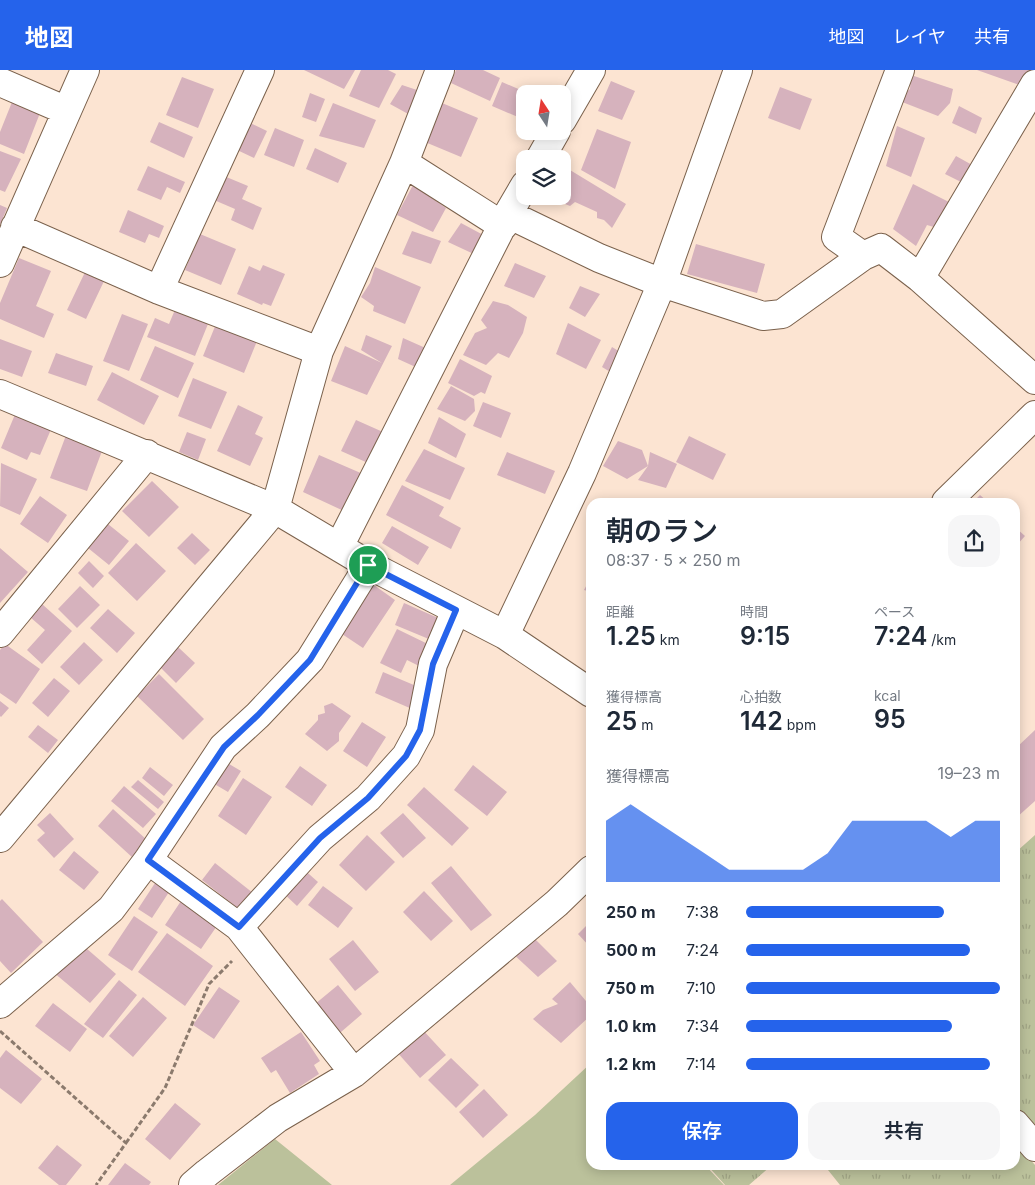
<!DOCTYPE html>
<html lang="ja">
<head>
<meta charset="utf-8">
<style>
  body { margin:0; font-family:Inter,"Noto Sans JP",sans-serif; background:#f6f6f7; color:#1f2937; height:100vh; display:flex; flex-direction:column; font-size:19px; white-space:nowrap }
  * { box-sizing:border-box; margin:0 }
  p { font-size:16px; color:#747a83 }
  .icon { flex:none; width:28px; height:28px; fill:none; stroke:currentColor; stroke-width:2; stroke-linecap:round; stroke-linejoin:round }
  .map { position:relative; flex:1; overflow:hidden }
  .side { position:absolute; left:586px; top:428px; width:434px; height:672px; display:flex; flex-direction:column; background:#fff; border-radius:15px; box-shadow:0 2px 12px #0003 }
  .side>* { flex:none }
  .needle { width:32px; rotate:348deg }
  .controls { position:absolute; left:516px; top:15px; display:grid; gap:10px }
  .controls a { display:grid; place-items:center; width:55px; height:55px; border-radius:10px; background:#fff; box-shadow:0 2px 12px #0003; font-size:25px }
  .pin { position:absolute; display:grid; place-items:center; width:42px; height:42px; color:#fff; margin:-21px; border:2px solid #fff; border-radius:50%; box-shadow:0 1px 5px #0007 }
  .round { display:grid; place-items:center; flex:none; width:52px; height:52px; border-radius:15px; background:#f6f6f7 }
  .headline { display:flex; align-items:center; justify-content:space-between; height:85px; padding:0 20px }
  h1 { font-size:28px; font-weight:600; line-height:38px }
  .metrics { display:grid; grid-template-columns:repeat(3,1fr); gap:8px; height:85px; padding:5px 20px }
  .metrics div { display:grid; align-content:center }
  .metrics b { font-size:25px; font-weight:600 }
  .metrics small { font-size:14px; font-weight:400 }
  .metrics p { font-size:14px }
  .chart { height:140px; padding:10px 20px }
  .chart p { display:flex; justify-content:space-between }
  .chart svg { width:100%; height:90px; margin-top:5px; fill:#2563eb; opacity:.7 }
  .cta { display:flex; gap:10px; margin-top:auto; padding:10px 20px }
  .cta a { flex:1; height:58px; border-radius:15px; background:#2563eb; color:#fff; font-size:20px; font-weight:600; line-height:58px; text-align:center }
  .cta a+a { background:#f6f6f7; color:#1f2937 }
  ul { padding:0 20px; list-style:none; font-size:16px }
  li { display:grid; grid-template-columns:80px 60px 1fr; align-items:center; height:38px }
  li i { height:12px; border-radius:6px; background:#2563eb }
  header { display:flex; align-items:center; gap:30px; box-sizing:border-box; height:70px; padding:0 25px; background:#2563eb; color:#fff }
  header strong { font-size:24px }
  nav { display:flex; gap:28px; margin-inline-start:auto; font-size:18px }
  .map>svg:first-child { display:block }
</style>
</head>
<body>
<header>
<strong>地図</strong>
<nav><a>地図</a><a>レイヤ</a><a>共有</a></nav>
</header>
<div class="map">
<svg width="1035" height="1115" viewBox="0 0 1035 1115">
  <defs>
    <pattern id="park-tufts" width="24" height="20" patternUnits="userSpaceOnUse" patternTransform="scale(1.25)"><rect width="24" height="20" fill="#bbc19b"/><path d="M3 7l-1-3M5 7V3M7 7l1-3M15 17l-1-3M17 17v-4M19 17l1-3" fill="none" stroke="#a1a585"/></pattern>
  </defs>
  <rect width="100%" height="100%" fill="#fce4d2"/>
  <path fill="#bbc19b" d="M591 993V1095H705L724 1115H450L535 1045Z
    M275 1069 332 1115H218Z"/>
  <path fill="url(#park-tufts)" d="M1035 765V1057L1015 1034V783Z
    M1015 1072 1035 1095V1115H840L824 1095H1015Z
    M707 1095H772L749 1115H725Z"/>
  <path fill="#d6b2bd" d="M304 0H355L344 19Z
    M361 0H388L396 4 379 38 349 26Z
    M456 0H483L500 8 490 31 451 13Z
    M977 0H1030L1025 17Z
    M911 5 953 19 950 33 938 46 897 30 910 19Z
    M182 7 214 19 198 58 166 45Z
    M611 11 635 21 622 50 598 41Z
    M502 12 530 24H525V50L492 36Z
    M402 15 420 21 410 45 390 34Z
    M780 17 812 29 800 60 768 48Z
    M310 23 325 29 316 52 302 47Z
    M12 32 40 43 24 84 0 74V62Z
    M333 33 376 50 364 78 319 66Z
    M442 33 478 48 461 87 425 72Z
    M959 36 982 48 976 64 952 53Z
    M159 52 193 67 184 88 150 72Z
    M248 52 267 61 254 88 235 79Z
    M897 56 925 68 911 107 886 96Z
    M275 58 304 70 294 97 264 85Z
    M597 59 631 72 615 119 581 100Z
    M315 78 347 93 338 113 306 99Z
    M0 81 21 89 5 122 0 120Z
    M956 86 974 96 963 113 945 104Z
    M148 96 185 112 180 123 167 117 161 130 137 120Z
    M565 97 626 134 612 158 604 150 597 148V142L575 132 570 136 550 128 551 126H562V102Z
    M224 106 248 116 242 129 262 138 253 160 231 150 235 139 214 130Z
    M913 114 949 132 937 158 927 155 916 176 893 159Z
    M413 115 446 138 433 162 397 145Z
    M0 135 7 138 0 155Z
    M128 140 164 156 159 168 149 164 145 173 119 162Z
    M461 153 487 167 478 186 448 172Z
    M412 161 441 171 431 194 402 184Z
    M200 164 236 179 221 215 185 200Z
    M696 174 765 194 757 223 687 204Z
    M19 188 51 201 36 236 54 244 44 268 0 249V233Z
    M515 193 546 206 534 228 504 216Z
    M263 195 285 204 271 236 263 233 262 235 237 224 249 196 260 201Z
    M375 197 421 217 405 254 373 241 374 236 361 227 370 213Z
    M86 200 105 209 86 249 67 240Z
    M580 216 600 224 585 247 569 238Z
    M493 231 508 235 527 247 523 263 509 288 498 283 486 295 463 285 475 263 487 258 481 250Z
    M177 235 210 249 195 286 147 267 155 248 169 254Z
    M122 244 148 254 129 301 103 291Z
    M568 253 601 270 586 299 556 284Z
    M216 254 257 271 244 303 203 286Z
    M366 265 392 276 367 325 331 311 345 276 382 293 361 280Z
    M403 268 430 280 420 299 398 289Z
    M0 269 32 281 22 307 0 299Z
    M155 276 194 293 178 328 140 310Z
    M612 277 625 285 617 306 602 297Z
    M56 283 93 296 86 316 48 303Z
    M460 289 492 306 485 324 481 322 474 326 448 313Z
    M112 302 159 326 144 355 97 330Z
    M193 308 227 322 211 359 178 346Z
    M451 316 474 329 475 341 465 351 437 339Z
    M483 332 511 343 501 368 473 356Z
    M238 335 263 347 255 364 263 368 250 396 217 381Z
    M16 342 52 357 40 385 31 382 27 390 1 378Z
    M439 347 466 364 456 388 428 373Z
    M356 350 383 362 368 393 341 381Z
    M68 360 102 381 87 421 50 408Z
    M187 362 206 369 198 390 179 382Z
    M689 366 726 384 713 410 676 392Z
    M618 371 642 380 648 396 627 409 603 396Z
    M424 379 465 398 450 430 405 411Z
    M507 382 555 401 545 424 497 405Z
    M650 382 677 394 666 418 638 410 648 396Z
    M319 385 363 404 346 442 303 422Z
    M1 393 37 409 20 445 0 436Z
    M152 411 179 437 149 467 122 441Z
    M402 415 444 437 439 446 461 458 451 479 386 445Z
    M980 425 988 432H973Z
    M40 426 67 445 48 473 20 454Z
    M108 454 129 471 109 495 88 478Z
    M392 456 429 477 418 495 382 473Z
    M1015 457 1025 466 1015 477Z
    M192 463 210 480 195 495 177 478Z
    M136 473 166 501 137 531 108 503Z
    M0 478 28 502 0 533Z
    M89 491 104 506 93 518 78 503Z
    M591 507V522L584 520Z
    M371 513 395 530 363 578 339 562Z
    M80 516 100 535 77 558 58 539Z
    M404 533 445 551 436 572 395 555Z
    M42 534 72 561 42 594 27 580 45 560 30 547Z
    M108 539 135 563 117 583 90 558Z
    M397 559 434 577 423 598 407 590 401 603 380 593Z
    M84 572 103 590 79 615 60 597Z
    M5 574 40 599 16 634 0 623V580Z
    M178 577 195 593 176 613 160 597Z
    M383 602 421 618 412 639 375 623Z
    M159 604 204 649 183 670 137 626Z
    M54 608 70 621 48 647 32 633Z
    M0 631 9 638 1 647 0 646Z
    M332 633 351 646 339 663V671L327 681 305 664 318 650V645L325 643 324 636Z
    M362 652 386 667 367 697 343 681Z
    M38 655 58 670 48 683 28 667Z
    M1035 660V731L1015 749V679Z
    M224 691 241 701 228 722 211 712Z
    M473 695 507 722 487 746 454 720Z
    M300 696 327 715 312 736 285 717Z
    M150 697 173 715 164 726 142 708Z
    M243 708 272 727 246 765 218 746Z
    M138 710 164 732 158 739 131 717Z
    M124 716 156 744 143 758 111 731Z
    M424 717 469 758 452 776 407 735Z
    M113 739 148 771 133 788 98 756Z
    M50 743 74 769 54 788 37 770 45 763 37 755Z
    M403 743 426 768 403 788 380 763Z
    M367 765 395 792 366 821 339 795Z
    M74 781 99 802 84 820 59 800Z
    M215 793 253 823 240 840 202 810Z
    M451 796 492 845 471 861 431 813Z
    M301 797 318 812 297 836 280 820Z
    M157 810 171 819 152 848 138 839Z
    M323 816 353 838 338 858 308 835Z
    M424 821 453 851 431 871 403 842Z
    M183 828 219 853 201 879 165 855Z
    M2 829 43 872 11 903 0 891V831Z
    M134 846 158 862 132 901 108 885Z
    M591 851V878L578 864Z
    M167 863 213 896 185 936 138 902Z
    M531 865 557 891 538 907 511 882Z
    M353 870 379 902 355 921 329 889Z
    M79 872 116 904 90 933 53 902Z
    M119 910 137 925 103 968 84 954Z
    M570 912 591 937V945L561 973 533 949 543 940 558 934 552 929Z
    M338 915 362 944 334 968 309 939Z
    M219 917 240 931 214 969 193 955Z
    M143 927 167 948 133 987 109 966Z
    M53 933 87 959 70 982 35 956Z
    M421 958 446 985 420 1008 396 981Z
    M301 962 320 991 314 995 319 1004 290 1023 276 1000 271 1003 261 988Z
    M6 980 42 1009 21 1034 0 1018V988Z
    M451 988 479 1015 456 1038 428 1010Z
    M484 1019 508 1045 483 1068 459 1042Z
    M175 1033 201 1054 170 1090 145 1069Z
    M57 1075 82 1095 66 1115H59L38 1098Z
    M125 1093 151 1112 149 1115H108Z"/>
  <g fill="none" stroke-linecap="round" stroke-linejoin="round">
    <g stroke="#7a614c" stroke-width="30">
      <path id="street" d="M0 12 67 41
        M562 50 591 0
        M540 89 556 61
        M404 93 503 156
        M508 144 599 188 662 213 763 246 782 244 863 186 881 178 920 208 1035 14
        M15 157 159 220 319 281
        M863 186 836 167 900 0
        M0 193 85 0
        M920 208 1035 310
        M159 220 260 0
        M0 324 275 439 369 495 505 565 591 623
        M946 432 1035 345
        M339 477 508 144 525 115
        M0 563 147 384
        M505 565 582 403 662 213 738 0
        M0 768 275 439 319 281 404 93 440 0
        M148 790 239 857 320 768 368 728 406 686 420 660 433 594 456 540
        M239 857 354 1003
        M0 934 111 839 148 790 223 677 258 645 310 590 369 495
        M1015 1054 1035 1077
        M193 1115 207 1103 278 1048 354 1003 557 833 591 800"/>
    </g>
    <path stroke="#8b7a6d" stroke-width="3" stroke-dasharray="5 2.5" stroke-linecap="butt" d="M0 961 126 1073 96 1115
      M126 1073 165 1018 209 914 232 891"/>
    <use href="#street" stroke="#fff" stroke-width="28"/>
  </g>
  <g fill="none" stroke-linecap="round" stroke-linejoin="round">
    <g stroke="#fff" stroke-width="10">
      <path id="route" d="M368 495 456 540 433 594 420 660 406 686 368 728 320 768 239 857 148 790 224 677 258 645 310 590Z"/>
    </g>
    <use href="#route" stroke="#2563eb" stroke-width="6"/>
  </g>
</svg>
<div class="controls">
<a><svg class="needle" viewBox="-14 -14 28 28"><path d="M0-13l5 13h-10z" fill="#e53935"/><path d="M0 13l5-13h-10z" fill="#747a83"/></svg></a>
<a><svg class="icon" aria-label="layers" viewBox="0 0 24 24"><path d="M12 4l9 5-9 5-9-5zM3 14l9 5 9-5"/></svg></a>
</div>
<div class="pin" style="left:368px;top:495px;background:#1e9e55"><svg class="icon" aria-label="arrive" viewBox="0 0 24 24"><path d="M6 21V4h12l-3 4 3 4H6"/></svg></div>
<section class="side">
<div class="headline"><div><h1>朝のラン</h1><p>08:37 · 5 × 250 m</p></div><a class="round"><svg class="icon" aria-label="share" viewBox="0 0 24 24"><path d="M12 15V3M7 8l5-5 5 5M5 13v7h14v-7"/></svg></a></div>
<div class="metrics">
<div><p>距離</p><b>1.25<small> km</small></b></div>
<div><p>時間</p><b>9:15</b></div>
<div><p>ペース</p><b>7:24<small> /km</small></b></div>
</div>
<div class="metrics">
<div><p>獲得標高</p><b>25<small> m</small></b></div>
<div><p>心拍数</p><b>142<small> bpm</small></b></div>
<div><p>kcal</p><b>95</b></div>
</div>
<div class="chart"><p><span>獲得標高</span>19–23 m</p>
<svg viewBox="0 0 160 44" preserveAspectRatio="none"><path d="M0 44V14L10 6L20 14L30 22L40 30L50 38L60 38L70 38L80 38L90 30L100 14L110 14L120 14L130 14L140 22L150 14L160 14V44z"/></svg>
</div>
<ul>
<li><b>250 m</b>7:38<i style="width:78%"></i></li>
<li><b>500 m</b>7:24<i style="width:88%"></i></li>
<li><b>750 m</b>7:10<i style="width:100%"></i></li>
<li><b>1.0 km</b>7:34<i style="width:81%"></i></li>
<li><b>1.2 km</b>7:14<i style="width:96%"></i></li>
</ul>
<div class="cta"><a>保存</a><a>共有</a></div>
</section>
</div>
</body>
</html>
